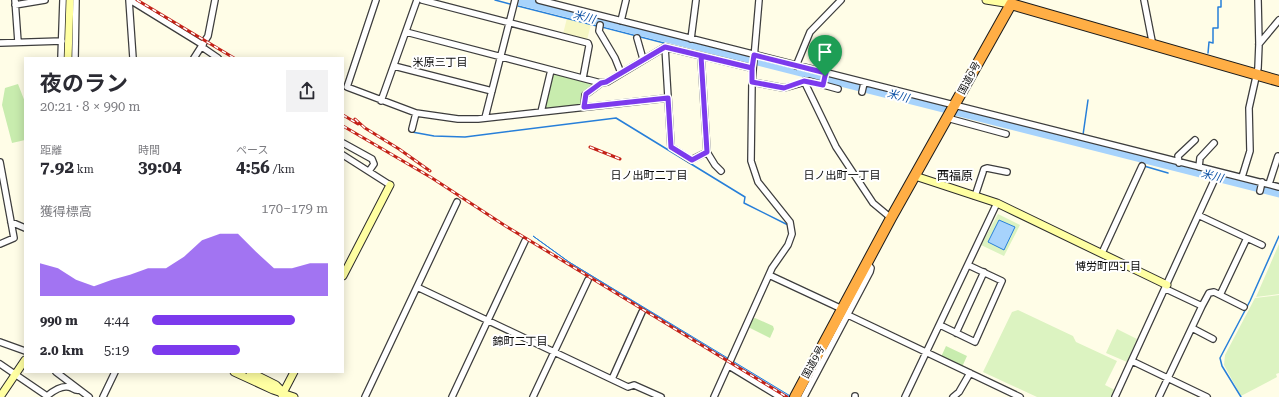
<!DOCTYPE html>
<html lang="ja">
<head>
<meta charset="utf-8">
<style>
  body { margin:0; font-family:"Roboto Serif","Noto Sans JP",serif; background:#f2f2f3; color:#2b2b33; height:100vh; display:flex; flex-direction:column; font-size:15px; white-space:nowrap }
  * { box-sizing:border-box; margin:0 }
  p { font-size:13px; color:#7c7c81 }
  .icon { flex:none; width:22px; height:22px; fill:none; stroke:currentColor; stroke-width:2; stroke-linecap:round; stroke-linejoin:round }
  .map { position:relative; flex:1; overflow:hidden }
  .details { position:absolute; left:24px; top:57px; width:320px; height:316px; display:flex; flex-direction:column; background:#fff; border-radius:0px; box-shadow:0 2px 10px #0003 }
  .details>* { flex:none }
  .pin { position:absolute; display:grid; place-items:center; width:34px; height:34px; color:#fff; margin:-41px -17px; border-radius:50% 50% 50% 0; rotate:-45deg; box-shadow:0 0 4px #0007 }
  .pin .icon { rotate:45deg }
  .round { display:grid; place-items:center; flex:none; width:42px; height:42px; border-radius:0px; background:#f2f2f3 }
  .overview { display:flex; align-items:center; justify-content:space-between; height:68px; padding:0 16px }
  h1 { font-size:22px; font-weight:700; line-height:30px }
  .stats { display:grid; grid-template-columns:repeat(3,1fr); gap:6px; height:68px; padding:4px 16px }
  .stats div { display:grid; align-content:center }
  .stats b { font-size:17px; font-weight:700 }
  .stats small { font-size:11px; font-weight:400 }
  .stats p { font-size:11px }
  .chart { height:112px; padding:8px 16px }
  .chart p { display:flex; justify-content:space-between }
  .chart svg { width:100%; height:72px; margin-top:4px; fill:#7c3aed; opacity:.7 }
  ul { padding:0 16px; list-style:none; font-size:13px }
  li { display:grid; grid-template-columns:64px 48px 1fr; align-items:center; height:30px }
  li i { height:10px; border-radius:5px; background:#7c3aed }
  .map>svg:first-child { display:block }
</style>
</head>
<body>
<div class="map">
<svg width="1279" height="397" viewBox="0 0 1279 397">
  <rect width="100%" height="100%" fill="#fffde7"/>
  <path fill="#f6f7c5" d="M567 18 591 24 587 40 563 34Z"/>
  <path fill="#c8ecae" d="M553 72 594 83 595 86 581 105 544 109 551 73Z
    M18 84 25 102V140L12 143 2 105 5 88Z
    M755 318 773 326 774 329 770 338 748 327 752 319Z
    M946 346 967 356 962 367 941 357Z"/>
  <path fill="#dcf3c1" d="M998 214 1020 225 1004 256 981 245Z
    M1279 244V294L1256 297Z
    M1279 295V373L1276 374 1277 377 1241 396 1224 365 1225 355 1255 298Z
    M1018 310 1073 336 1076 342 1117 361 1105 385 1115 390 1112 397H1037L983 372 1012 312Z
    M1117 329 1137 339 1127 362 1106 353Z"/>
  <path fill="#a7d3fc" stroke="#277fd9" d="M999 220 1015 227 1004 250 988 242Z
    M533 236 569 262 792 397 787 396 569 262Z"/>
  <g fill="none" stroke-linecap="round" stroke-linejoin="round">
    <path stroke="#277fd9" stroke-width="1.5" d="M495 0 510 4
      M518 6 597 26
      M602 27 664 43
      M1208 53 1209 42 1213 43V28H1218V7H1221V0
      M412 132 434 136 465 137 616 118 745 197 744 203 788 225
      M1083 135 1088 100
      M1144 166 1168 173
      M1241 397 1222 366 1220 358 1250 301 1279 236"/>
    <path stroke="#a7d3fc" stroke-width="9" d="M516 0 1279 193"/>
    <g stroke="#3d3d3d" stroke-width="8">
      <path id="street" d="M15 0 18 42
        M129 0 133 58
        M130 0 203 45
        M376 0 347 87 416 113 458 119H478L668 98
        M422 0 588 43 589 46 583 78
        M539 0 1279 187
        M1144 0 1153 46
        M15 5 45 0
        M621 21 626 0
        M600 25 599 31 615 58 621 73
        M406 32 601 83 607 82 665 47 752 68
        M637 38 643 59
        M691 39 696 0
        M0 43 62 41
        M1259 44 1279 20
        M202 47 218 58
        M665 47 671 147 691 160 707 152 701 56
        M61 58 63 0
        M75 58 76 0
        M194 58 208 36 215 0
        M394 66 492 91
        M796 66 810 32 841 0
        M804 81 836 147 873 203 891 218
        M752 82 784 88 809 81 838 89
        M862 92 864 83
        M381 101 417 0
        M584 107 585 95 601 83
        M541 112 551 70
        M485 118 515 0
        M947 118 1006 134
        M412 129 416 113
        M343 143 372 159 374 164 369 171
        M707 152 715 165 721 171
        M343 155 390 185
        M0 162 14 238 0 244
        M1179 163 1178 156 1195 140
        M1199 167 1200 158 1214 143
        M1242 177 1250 151 1249 108 1258 68 1259 44 1258 0
        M1269 184 1278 156
        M1260 191 1262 182
        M975 196 984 169 987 168 1007 172
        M1200 216 1247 238
        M11 222 25 228
        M1102 253 1142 166
        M769 275 842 309
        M417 287 628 387 634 385 661 397
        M1220 295 1247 238 1262 245
        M1202 306 1209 293 1214 292 1244 307
        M848 315 1020 397
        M940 325 975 342 1002 281 968 265
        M1192 328 1213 339
        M956 333 984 272
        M0 342 25 351
        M1132 361 1207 397
        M0 364 47 396C53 391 61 385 69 387 74 388 74 391 79 390
        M729 366 780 397
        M56 372 89 397
        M612 379 642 312
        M103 397 115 372
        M365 397 457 202
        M452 397 525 241
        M533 397 588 280
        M714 397 772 268 788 245 792 234 790 222 758 182 751 161 752 82 759 0
        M804 397 870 272 871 268 867 263
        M855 397V396
        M905 397 997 203
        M953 397 959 392 970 373
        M1115 397 1218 172
        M1159 397 1202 306 1166 289"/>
    </g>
    <g stroke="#2c2c2c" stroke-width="9">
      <path id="secondary" d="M986 0 1011 4
        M68 58 70 0
        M915 176 997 203 1167 285
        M343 276 390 185
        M234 372 273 390 294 397
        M250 372 276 385 283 392
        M282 395 294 372
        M0 397 25 360"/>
    </g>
    <g stroke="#1b1b1b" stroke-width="12">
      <path id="highway" d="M795 397 891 218 1011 4 1279 81"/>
    </g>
    <use href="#street" stroke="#fff" stroke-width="5.5"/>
    <use href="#secondary" stroke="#ffffa2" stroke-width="7"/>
    <use href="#highway" stroke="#ffae45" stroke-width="10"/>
    <g stroke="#c42218" stroke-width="3">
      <path id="rail" d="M137 0 234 58
        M343 115 358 124
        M355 119 365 128 399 149 430 171
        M343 126 432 178 504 225 787 397
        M590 147 620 159"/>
    </g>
    <use href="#rail" stroke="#fff" stroke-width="1.5" stroke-dasharray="4.5" stroke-linecap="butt"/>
  </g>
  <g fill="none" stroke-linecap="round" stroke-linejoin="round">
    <g stroke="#fff" stroke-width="8">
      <path id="route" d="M825 76 826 73 754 55 752 68 665 47 606 82 601 83 586 94 584 107 668 98 671 147 692 160 707 152 701 56 752 68V82L784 88 804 81 823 85 825 76"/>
    </g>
    <use href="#route" stroke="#7c3aed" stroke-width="5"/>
  </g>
  <g text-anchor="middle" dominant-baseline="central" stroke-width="4" stroke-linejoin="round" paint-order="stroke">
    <g font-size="10" fill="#0a0a0a" stroke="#fff">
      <text transform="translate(969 78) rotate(-62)">国道9号</text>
      <text transform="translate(813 362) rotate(-62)">国道9号</text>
    </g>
    <g font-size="11" font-style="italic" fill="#0b51a5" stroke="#fff">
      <text transform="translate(584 17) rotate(14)">米川</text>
      <text transform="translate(898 96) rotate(14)">米川</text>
      <text transform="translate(1212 176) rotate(14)">米川</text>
    </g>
    <g font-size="11" fill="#0a0a0a" stroke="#fff">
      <text x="440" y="62">米原三丁目</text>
      <text x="649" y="175">日ノ出町二丁目</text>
      <text x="842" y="175">日ノ出町一丁目</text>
      <text x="1108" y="266">博労町四丁目</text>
      <text x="520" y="341">錦町二丁目</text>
    </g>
    <g font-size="12" fill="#0a0a0a" stroke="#fff">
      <text x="955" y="176">西福原</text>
    </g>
  </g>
</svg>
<div class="pin" style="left:825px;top:76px;background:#1e9e55"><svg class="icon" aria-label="arrive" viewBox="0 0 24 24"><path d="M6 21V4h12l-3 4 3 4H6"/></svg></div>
<section class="details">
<div class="overview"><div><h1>夜のラン</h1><p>20:21 · 8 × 990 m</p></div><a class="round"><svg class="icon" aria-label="share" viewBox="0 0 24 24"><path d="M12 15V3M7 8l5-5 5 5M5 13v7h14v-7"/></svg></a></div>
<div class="stats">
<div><p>距離</p><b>7.92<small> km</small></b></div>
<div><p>時間</p><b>39:04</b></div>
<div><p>ペース</p><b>4:56<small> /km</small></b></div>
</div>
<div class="chart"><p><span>獲得標高</span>170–179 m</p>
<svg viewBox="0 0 160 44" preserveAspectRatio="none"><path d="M0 44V24L10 27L20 34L30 38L40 34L50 31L60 27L70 27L80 20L90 10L100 6L110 6L120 17L130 27L140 27L150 24L160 24V44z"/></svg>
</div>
<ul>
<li><b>990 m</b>4:44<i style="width:81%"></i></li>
<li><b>2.0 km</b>5:19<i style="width:50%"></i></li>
</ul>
</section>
</div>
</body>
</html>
